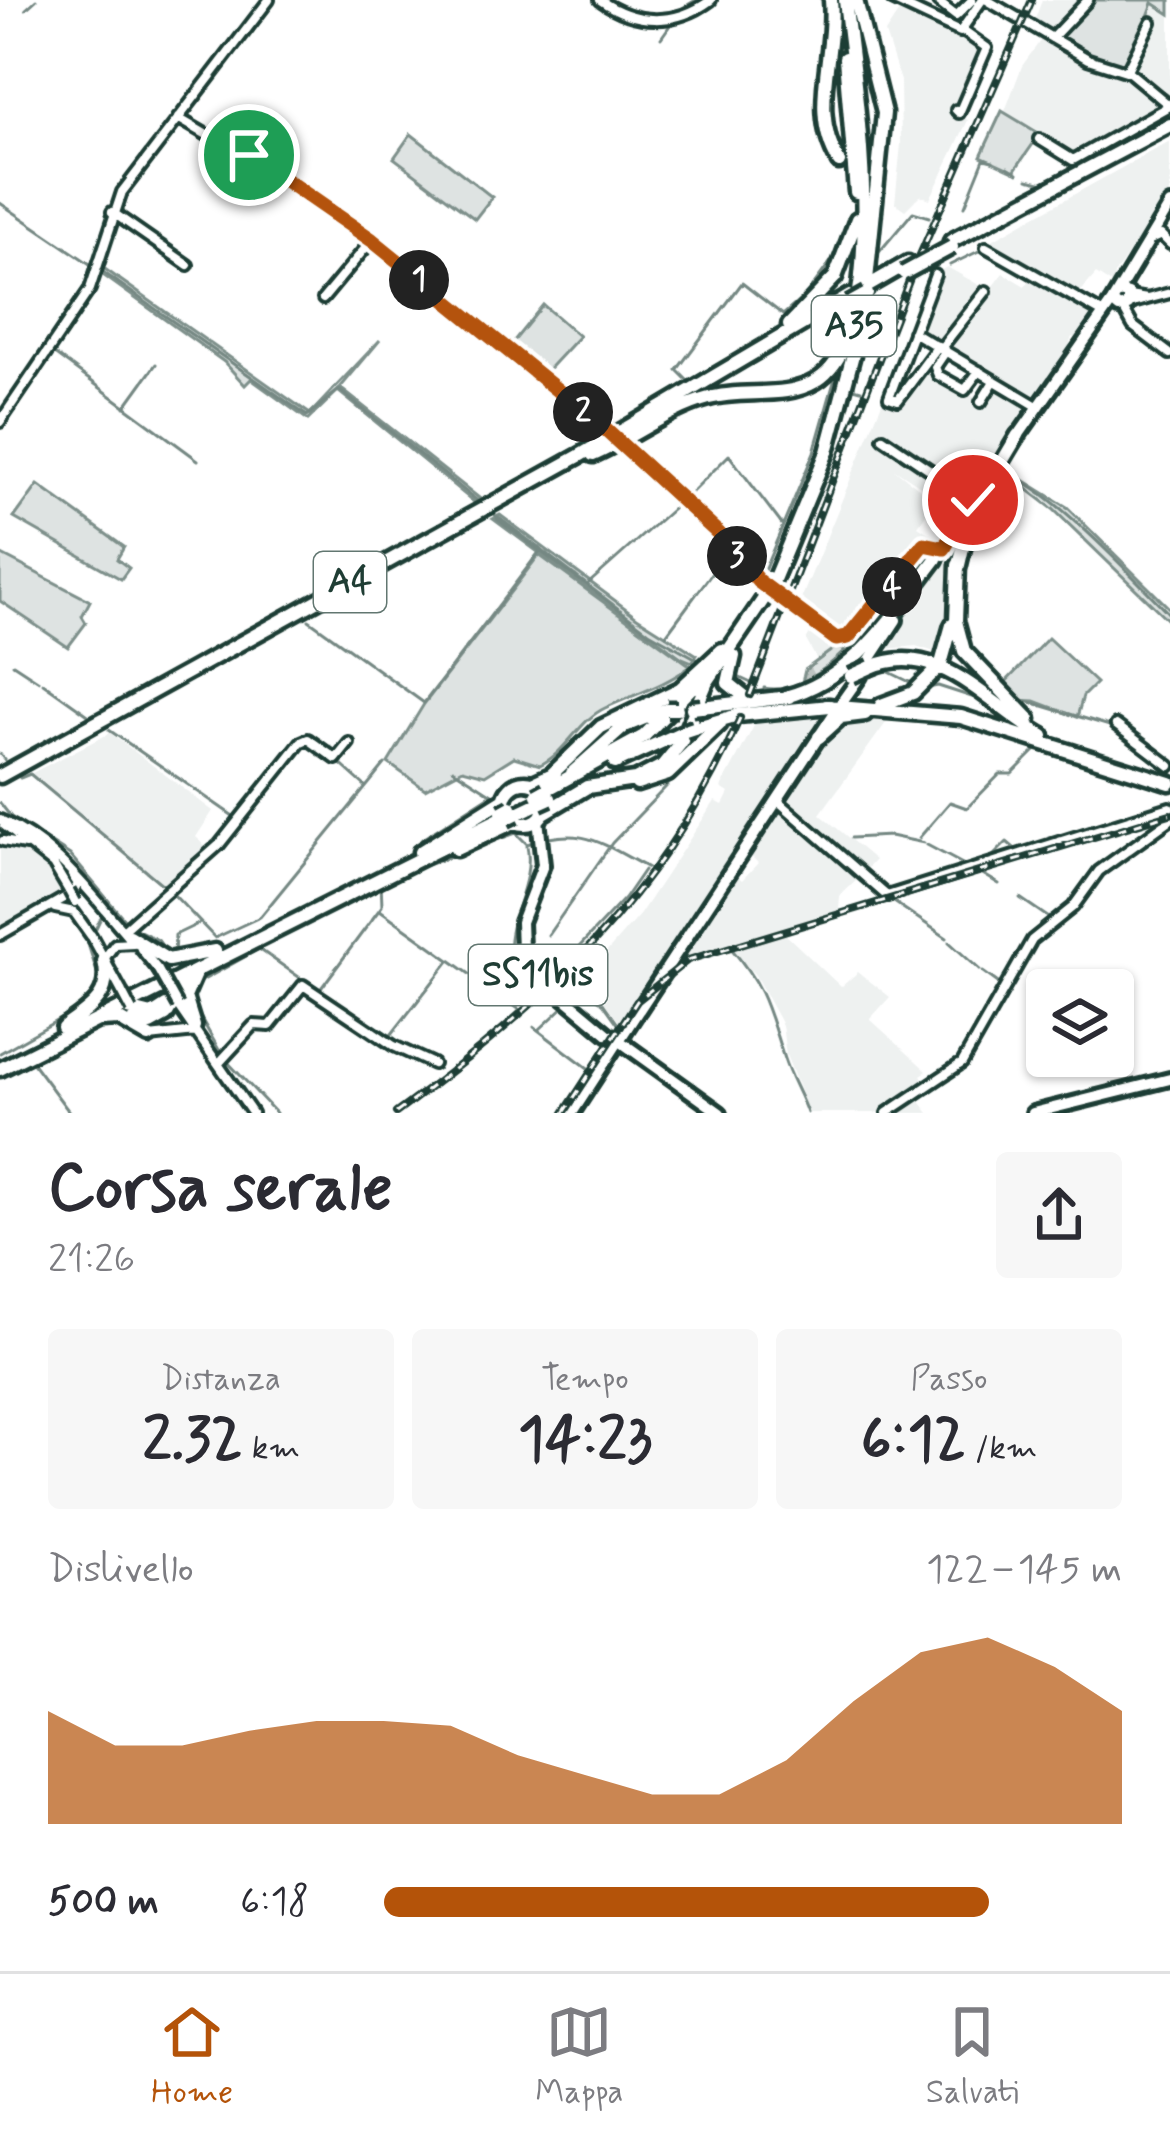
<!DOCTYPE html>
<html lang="it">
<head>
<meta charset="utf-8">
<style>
  body { margin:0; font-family:Mynerve,sans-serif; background:#f7f7f7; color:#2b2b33; height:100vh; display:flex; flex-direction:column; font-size:45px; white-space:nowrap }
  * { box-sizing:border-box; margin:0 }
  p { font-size:39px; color:#7c7c81 }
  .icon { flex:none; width:66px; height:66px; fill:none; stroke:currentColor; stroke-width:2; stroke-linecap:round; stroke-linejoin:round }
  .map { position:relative; height:1113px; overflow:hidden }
  .panel { display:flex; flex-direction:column; background:#fff; flex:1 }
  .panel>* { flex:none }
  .tools { position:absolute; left:1026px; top:969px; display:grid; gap:24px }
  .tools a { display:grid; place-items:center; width:108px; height:108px; border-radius:12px; background:#fff; box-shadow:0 3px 9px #0004; font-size:60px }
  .pin { position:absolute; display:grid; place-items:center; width:102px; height:102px; color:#fff; margin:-51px; border:6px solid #fff; border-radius:50%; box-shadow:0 3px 12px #0007 }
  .km { position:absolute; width:60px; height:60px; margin:-30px; border-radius:50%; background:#222; color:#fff; font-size:33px; line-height:60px; text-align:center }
  .round { display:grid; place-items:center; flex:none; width:126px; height:126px; border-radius:12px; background:#f7f7f7 }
  .headline { display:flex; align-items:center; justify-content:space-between; height:204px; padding:0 48px }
  h1 { font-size:66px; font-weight:700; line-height:90px }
  .stats { display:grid; grid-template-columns:repeat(3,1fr); gap:18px; height:204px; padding:12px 48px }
  .stats div { display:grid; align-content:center; border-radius:12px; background:#f7f7f7; text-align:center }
  .stats b { font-size:60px; font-weight:700 }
  .stats small { font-size:33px; font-weight:400 }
  .stats p { font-size:33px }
  .chart { height:336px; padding:24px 48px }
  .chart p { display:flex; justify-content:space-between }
  .chart svg { width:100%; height:216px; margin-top:12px; fill:#b45309; opacity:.7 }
  ul { padding:0 48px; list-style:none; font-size:39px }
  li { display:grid; grid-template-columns:192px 144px 1fr; align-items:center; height:90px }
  li i { height:30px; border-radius:15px; background:#b45309 }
  .dock { display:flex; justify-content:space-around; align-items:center; height:168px; border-top:3px solid #e1e1e2; background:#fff; font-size:33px; color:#7c7c81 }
  .dock a { display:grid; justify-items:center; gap:6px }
  .dock .current { color:#b45309 }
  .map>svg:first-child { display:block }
</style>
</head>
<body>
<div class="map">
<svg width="1170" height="1113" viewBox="0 0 1170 1113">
  <defs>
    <pattern id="forest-firs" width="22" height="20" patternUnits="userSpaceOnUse" patternTransform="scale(3)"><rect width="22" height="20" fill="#dee3e2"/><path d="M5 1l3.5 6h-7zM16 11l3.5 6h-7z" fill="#bec4c2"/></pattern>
  </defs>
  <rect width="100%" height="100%" fill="#fff"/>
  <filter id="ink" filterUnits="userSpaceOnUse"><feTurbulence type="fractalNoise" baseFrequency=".00833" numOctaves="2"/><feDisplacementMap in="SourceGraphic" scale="24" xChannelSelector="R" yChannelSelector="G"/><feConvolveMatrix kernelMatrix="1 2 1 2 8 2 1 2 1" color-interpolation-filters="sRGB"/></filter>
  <g filter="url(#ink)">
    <path fill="#eef1f0" d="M1042 0H1091L1145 13 1152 3 1170 14V119L1075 166 1005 111 1022 66 1043 37 1048 41 1054 33 1034 22Z
      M900 10 985 47 961 101 956 100 950 111 968 120 953 152 930 199 920 195 905 210 895 203 901 144 900 81 885 33Z
      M1170 141V192L1114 275 1113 285 1096 274 1077 296 985 244Z
      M947 267 986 289 942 344 916 331 934 274Z
      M1003 273 1025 286 1034 276 1098 311 1079 339 1072 337 1063 363 1034 401 945 348Z
      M931 365V372L966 394 981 399 995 387 1033 405 962 513 893 468 935 501 918 526 930 534 851 636 818 662 806 640 817 621 800 602 883 400 896 407Z
      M942 553 956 561 941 654 916 646 877 650Z
      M810 716 824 726 620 1023 606 1004 578 985 640 914 715 801 723 805 729 793 721 788 756 722Z
      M891 716 820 814 875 860 862 874 779 801 819 740 844 718Z
      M110 733 213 811 196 837 210 850 165 885 32 773Z
      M778 802 860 877 840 896 839 910 685 960 679 956 733 872 742 880 758 863 746 851Z
      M20 844 46 861 61 894 0 932V847Z
      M783 932 841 987 858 972 890 997 870 1019 927 1071 921 1075 927 1085 914 1094 929 1113H809L786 1055 782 1025 755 975 731 948Z"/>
    <path fill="#dee3e2" stroke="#7e908b" stroke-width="3" d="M1091 0H1170V14L1153 3 1128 69 1099 62 1056 37Z
      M1002 111 1040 134 1014 171 981 156Z
      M411 134 492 197 475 219 394 158Z
      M543 305 579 336 541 377 505 352Z
      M38 485 124 547 117 559 129 568 121 579 14 518Z
      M0 554 90 601 82 616 86 623 68 647 0 601Z
      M539 555 691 666C664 686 635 694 605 708 579 720 567 752 540 765L514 757 485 775 463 769 425 789 388 763 424 704Z
      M1048 638 1096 683 1083 696 1077 717 1035 701 1013 700 1000 688Z"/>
    <path fill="url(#forest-firs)" stroke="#7e908b" stroke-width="3" d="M102 267 310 414 380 340 340 388 484 502 475 503 338 391 308 420 251 379 245 385 224 362 100 273Z
      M1004 468 1067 507 1170 609V622L1053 509 1014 479 984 509 969 560 962 565 971 522Z
      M500 515 637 617 697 655 692 662 682 658 493 519Z
      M927 545 939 549 850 661 801 687 805 670 851 636Z"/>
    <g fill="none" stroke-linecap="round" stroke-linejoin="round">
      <path stroke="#758883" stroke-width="3" d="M26 9 36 0
        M672 14 696 0
        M661 38 673 21
        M1008 167 1018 173
        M1028 179 1044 183 1167 116
        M0 203 93 266
        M965 206 984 159 993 161
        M851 251 854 269
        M875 257 913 212 929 217
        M950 265 983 249
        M100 270 307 416 339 390 481 504
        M53 353 198 460
        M689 382 677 370 742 283 783 315 806 295 841 248
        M854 388 861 390
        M125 407 156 364
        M685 499 729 455 783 526
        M495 515 649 632 704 663
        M497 519 582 582
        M973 528 1005 477C1034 470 1145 589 1170 615
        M745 560 759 574
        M761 578 814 452 836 375
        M589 583 679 503
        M309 620 424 703 540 551
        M666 635 729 550
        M13 664 39 681
        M736 676 751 683
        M43 683 91 717
        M764 688C824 701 897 590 928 550L936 552
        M923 689 938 686 975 698
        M1020 699 1113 727
        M852 700 866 679 885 670 916 685
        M109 730 236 818
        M1129 731 1151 747
        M0 754 8 764
        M337 761 365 786
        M1104 768 1170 792
        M20 778 30 774 163 885
        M0 803 11 817 70 855 130 926 158 940 168 954
        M851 838 890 836 924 843
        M919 838 950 802 967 808 1000 774H1012L1037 749
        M422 839 492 794 453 769
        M927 845 970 868
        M527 846C538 895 478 950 533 992L543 985
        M989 860 1007 842 1021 854
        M981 873 999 884
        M396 876 516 833 527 844C582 825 599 842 648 868
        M172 893 215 938 260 917 385 764
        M1020 898 1052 920
        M891 900 947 938
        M380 910 520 1010
        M95 930 103 913
        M548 935 612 843 687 765
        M949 942 980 970
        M88 944 100 982
        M259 947 300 926
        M730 947C765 988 768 1010 784 1059 790 1078 801 1095 807 1113
        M174 956 175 935 200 923
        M983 972 1005 988
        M550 978 624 899 644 870
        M198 983 259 949 326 996
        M576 985 603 1003 618 1024
        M319 991 382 906 381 881
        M1009 991V990
        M194 1006 223 1057 276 1113
        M534 1027 588 1068
        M986 1027 1008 993
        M540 1029 583 989
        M627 1036 705 1096
        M388 1039 449 961
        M0 1053 86 1004
        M23 1064 32 1062 70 1113"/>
      <g stroke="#1f3d34" stroke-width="16">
        <path id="minor" d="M600 0C635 25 676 26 711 0
          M892 0 960 32 982 0
          M987 0 1088 59 1129 72 1170 106
          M938 2 956 16 972 0
          M1052 38 1088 0
          M1127 70 1151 22
          M956 110 959 113 987 48 963 31
          M178 118 236 152 254 157 372 240 609 432
          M1039 139 1073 160 1169 106
          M112 212 188 265
          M1152 239 1161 235 1170 244
          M986 247 1102 313
          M935 275 889 397 898 400 938 346
          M1129 296 1147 299 1129 304
          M323 299 372 240
          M1147 299 1170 293
          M1123 308 1133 326 1170 354
          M913 332 1037 406
          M941 348 986 291
          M946 351 935 367 938 375 965 390 979 371
          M981 402 994 381
          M0 422 90 289 122 192 269 0
          M883 438 975 500
          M621 447 719 533 757 582 836 639 844 640 924 544 944 548
          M1116 725 1170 766
          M777 800 887 896 1170 807
          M0 820C55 843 88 891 126 934
          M4 825 53 864 69 891
          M3 841 25 845
          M55 908 74 912 91 936
          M123 930 219 845 301 742 308 739 336 759 349 743
          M0 935 73 893 78 884 72 875
          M91 935 122 992
          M141 949 158 970
          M104 959 115 944 133 943
          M178 1006 252 1113
          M149 1037 196 1032
          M219 1063 254 1025 270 1026 303 985 394 1046 433 1064
          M887 1113 962 1063 1032 940 1073 907 1099 871 1170 820"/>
      </g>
      <g stroke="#1f3d34" stroke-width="20">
        <path id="major" d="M1112 302 1119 308 1128 305V294L1119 292
          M1016 439 1112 302 1170 205
          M932 564 972 505
          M865 667 896 620
          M841 703 860 676
          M538 819 543 865 521 922 522 949 542 979 609 1035
          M639 1010 837 709
          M624 1044 720 1113
          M572 1113 642 1005
          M1033 1113 1170 1079"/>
      </g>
      <g stroke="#1f3d34" stroke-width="21">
        <path id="highway" d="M831 0C836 56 808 111 839 162
          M856 0 884 113 866 290
          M845 58 856 192
          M951 241 1170 125
          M868 286 908 263
          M789 325 835 277 857 219
          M593 455C632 438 668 409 709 398 744 388 784 400 816 381 895 333 854 82 845 0
          M958 565 956 621 964 651 1029 719
          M958 569 971 514 1018 435
          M773 582 827 452 863 317
          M734 656 728 683 749 700
          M941 664 952 625
          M871 667C939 638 988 705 1043 736
          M785 697C855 679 894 613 936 559
          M881 705 913 693 938 668
          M826 706 961 717 1170 783
          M701 707 789 697
          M694 728 738 715 830 706
          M819 737 841 717 865 714
          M615 763 685 731
          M572 773 625 726 667 709
          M551 775 601 727 680 689 722 650
          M0 776 579 456 850 296
          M504 803a21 21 0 1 1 42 0a21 21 0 1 1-42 0Z
          M533 783 555 773
          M637 784 668 774 720 724
          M546 790 644 736 703 676
          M516 814 539 803
          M542 814 587 787 635 780 662 766 681 743 707 682 767 594
          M456 849 516 821
          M420 852 504 799
          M129 936 168 960 215 951
          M124 1008 152 1015 166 1006
          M135 1019 150 1024 166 1015 190 975
          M101 1020 118 1019 149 1037
          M194 1026 185 997 195 974
          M63 1028C89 1009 113 997 104 961
          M0 1069 505 816"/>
      </g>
      <use href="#minor" stroke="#fff" stroke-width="8"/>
      <use href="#major" stroke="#fff" stroke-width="10"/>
      <use href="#highway" stroke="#fff" stroke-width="12"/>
      <g stroke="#1f3d34" stroke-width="8">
        <path id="rail" d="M750 695 912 273 1032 0
          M396 1113C548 1001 663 894 740 718
          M564 1113 637 1001 688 960 1170 814"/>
      </g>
      <use href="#rail" stroke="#fff" stroke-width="3" stroke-dasharray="9" stroke-linecap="butt"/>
      <g stroke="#1f3d34" stroke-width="16" stroke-linecap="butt">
        <path id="minor-bridge" d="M609 432 621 447
          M69 891 75 902
          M158 970 178 1006
          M122 992 132 1011"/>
      </g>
      <g stroke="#1f3d34" stroke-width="21" stroke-linecap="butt">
        <path id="highway-bridge" d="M904 273 952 247
          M849 304 867 294
          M760 591 768 578
          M851 676 871 667
          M692 708 701 707
          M667 709H677
          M685 731 694 728
          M537 795 546 790
          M539 803 550 798
          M502 812 511 807
          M506 819 516 814"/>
      </g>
      <use href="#minor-bridge" stroke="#fff" stroke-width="8"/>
      <use href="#highway-bridge" stroke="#fff" stroke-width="12"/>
    </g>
  </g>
  <g fill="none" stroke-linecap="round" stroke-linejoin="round" filter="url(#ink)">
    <g stroke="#fff" stroke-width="24">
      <path id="route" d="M249 155 372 240 599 424 718 533 758 581 836 639 848 637 924 544 944 548 973 500"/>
    </g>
    <use href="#route" stroke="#b45309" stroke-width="15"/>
  </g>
  <g text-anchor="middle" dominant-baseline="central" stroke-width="9" stroke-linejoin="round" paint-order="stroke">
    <g fill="#fff" stroke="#627771" stroke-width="3">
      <rect x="812" y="296" width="84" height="60" rx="9"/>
      <rect x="314" y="552" width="72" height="60" rx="9"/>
      <rect x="469" y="945" width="138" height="60" rx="9"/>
    </g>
    <g font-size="36" font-weight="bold" fill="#1f3d34">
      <text x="854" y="326">A35</text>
      <text x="350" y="582">A4</text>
      <text x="538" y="975">SS11bis</text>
    </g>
  </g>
</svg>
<div class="tools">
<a><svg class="icon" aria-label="layers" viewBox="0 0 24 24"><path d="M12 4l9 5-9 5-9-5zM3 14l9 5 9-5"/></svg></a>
</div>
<div class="pin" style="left:249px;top:155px;background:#1e9e55"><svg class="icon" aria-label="arrive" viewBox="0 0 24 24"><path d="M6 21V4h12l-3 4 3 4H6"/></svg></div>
<div class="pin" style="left:973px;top:500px;background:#d93025"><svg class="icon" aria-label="check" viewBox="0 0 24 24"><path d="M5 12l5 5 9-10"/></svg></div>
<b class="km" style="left:419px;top:280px">1</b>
<b class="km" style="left:583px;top:412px">2</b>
<b class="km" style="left:737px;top:556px">3</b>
<b class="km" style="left:892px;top:587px">4</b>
</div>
<section class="panel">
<div class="headline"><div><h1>Corsa serale</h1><p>21:26</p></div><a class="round"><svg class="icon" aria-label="share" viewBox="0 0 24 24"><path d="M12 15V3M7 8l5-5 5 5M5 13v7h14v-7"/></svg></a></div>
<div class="stats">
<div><p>Distanza</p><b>2.32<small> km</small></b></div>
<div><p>Tempo</p><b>14:23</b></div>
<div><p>Passo</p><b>6:12<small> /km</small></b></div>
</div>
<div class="chart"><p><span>Dislivello</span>122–145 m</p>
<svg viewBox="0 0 160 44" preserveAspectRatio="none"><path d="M0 44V21L10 28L20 28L30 25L40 23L50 23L60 24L70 30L80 34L90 38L100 38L110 31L120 19L130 9L140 6L150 12L160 21V44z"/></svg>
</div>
<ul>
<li><b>500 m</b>6:18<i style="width:82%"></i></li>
</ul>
</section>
<nav class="dock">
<a class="current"><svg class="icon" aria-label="home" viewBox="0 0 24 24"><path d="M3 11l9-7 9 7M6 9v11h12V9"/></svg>Home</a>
<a><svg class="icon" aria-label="map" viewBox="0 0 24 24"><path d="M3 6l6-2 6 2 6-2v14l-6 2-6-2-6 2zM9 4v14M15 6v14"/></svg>Mappa</a>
<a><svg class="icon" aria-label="saved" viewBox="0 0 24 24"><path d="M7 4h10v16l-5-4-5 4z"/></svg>Salvati</a>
</nav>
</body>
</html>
